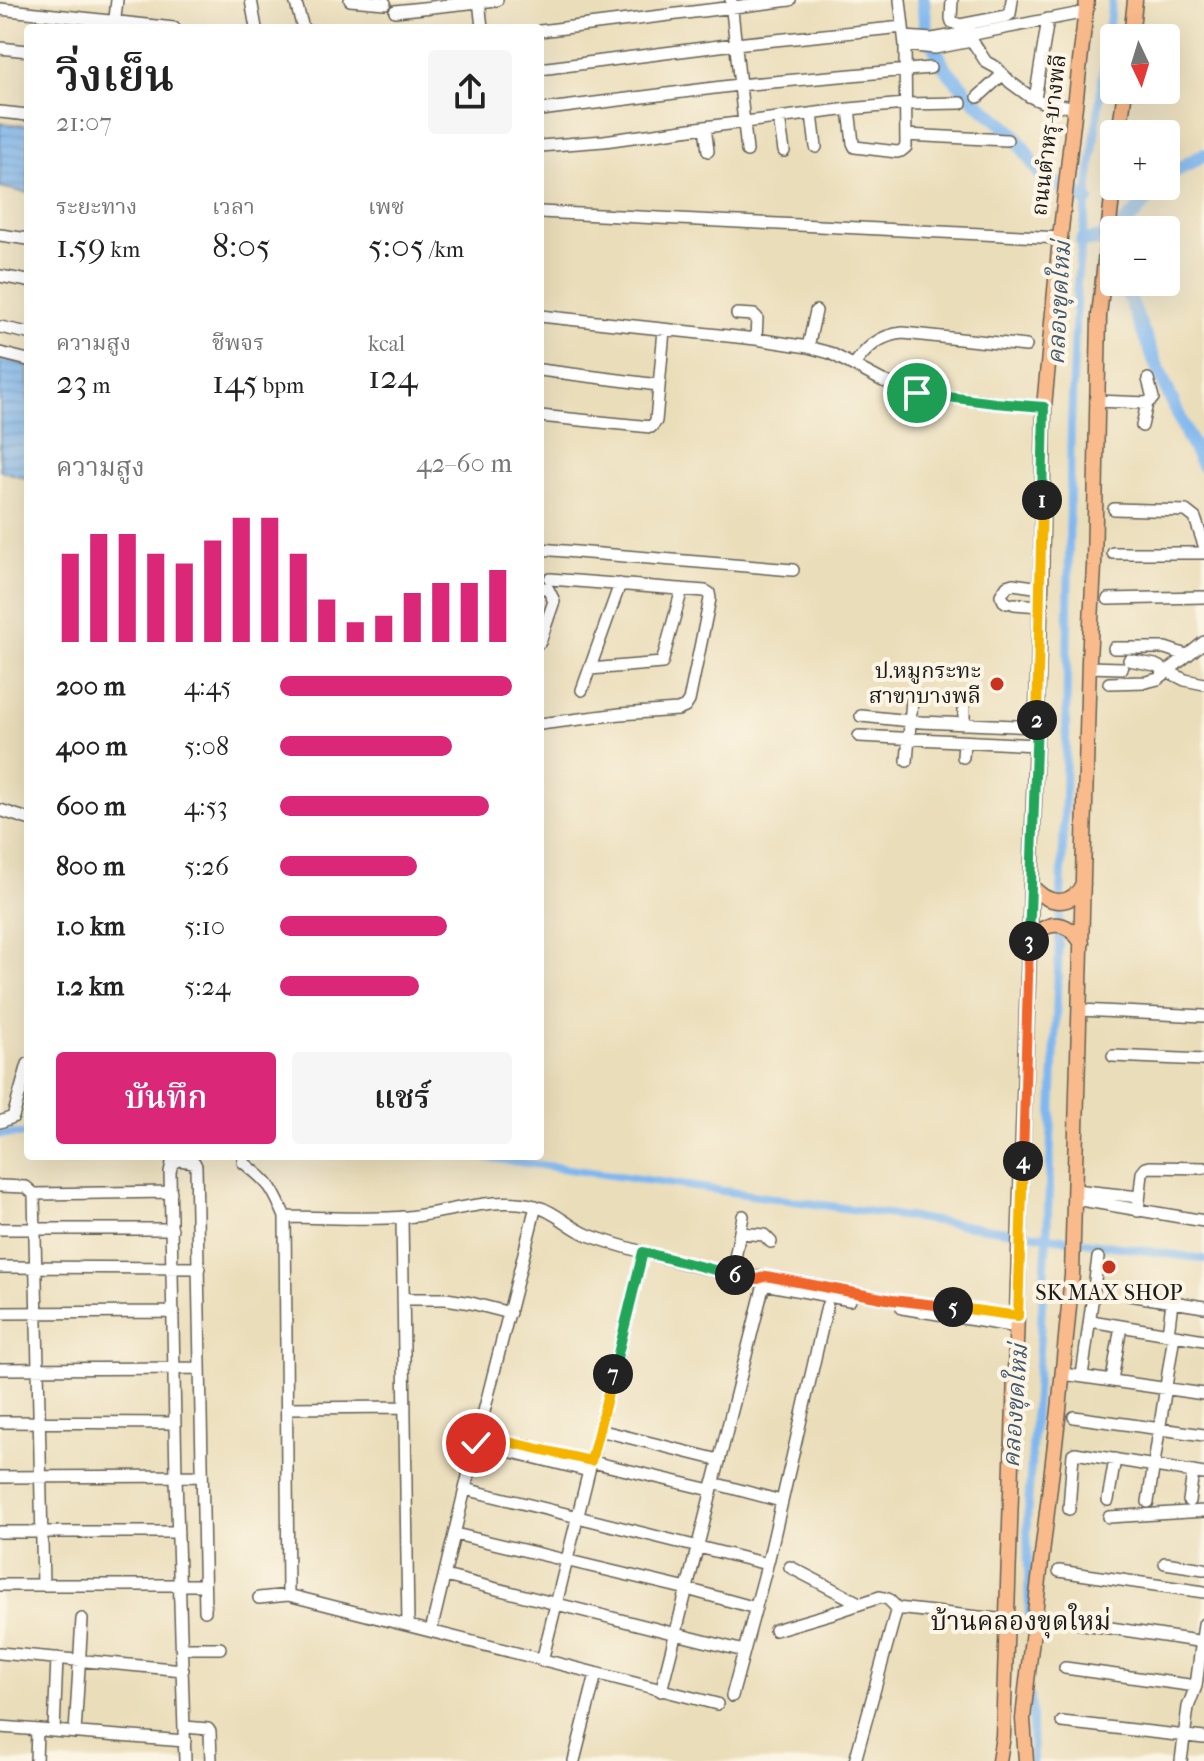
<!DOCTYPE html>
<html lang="th">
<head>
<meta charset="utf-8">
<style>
  body { margin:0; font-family:"IM FELL French Canon","Noto Serif Thai",serif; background:#f6f6f6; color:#222; height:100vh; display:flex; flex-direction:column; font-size:30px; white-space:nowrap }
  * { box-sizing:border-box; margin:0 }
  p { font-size:26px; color:#767676 }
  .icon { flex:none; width:44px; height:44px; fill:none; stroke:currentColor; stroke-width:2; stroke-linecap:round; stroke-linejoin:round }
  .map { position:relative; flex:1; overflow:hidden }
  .drawer { position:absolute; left:24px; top:24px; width:520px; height:1136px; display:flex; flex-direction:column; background:#fff; border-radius:8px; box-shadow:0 8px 32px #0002 }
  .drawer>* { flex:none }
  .needle { width:52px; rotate:176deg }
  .fabs { position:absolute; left:1100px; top:24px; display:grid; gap:16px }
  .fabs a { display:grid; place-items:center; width:80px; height:80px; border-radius:8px; background:#fff; box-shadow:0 8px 32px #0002; font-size:40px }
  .pin { position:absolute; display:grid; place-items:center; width:68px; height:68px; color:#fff; margin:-34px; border:4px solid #fff; border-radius:50%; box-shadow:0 2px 8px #0007 }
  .km { position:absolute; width:40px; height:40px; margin:-20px; border-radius:50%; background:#222; color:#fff; font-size:22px; line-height:40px; text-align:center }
  .round { display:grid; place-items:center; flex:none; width:84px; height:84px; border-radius:8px; background:#f6f6f6 }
  .headline { display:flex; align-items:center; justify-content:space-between; height:136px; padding:0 32px }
  h1 { font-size:44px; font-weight:600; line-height:60px }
  .stats { display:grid; grid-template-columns:repeat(3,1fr); gap:12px; height:136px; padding:8px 32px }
  .stats div { display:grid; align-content:center }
  .stats b { font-size:34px; font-weight:600 }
  .stats small { font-size:22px; font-weight:400 }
  .stats p { font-size:22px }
  .chart { height:224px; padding:16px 32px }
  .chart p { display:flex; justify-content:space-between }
  .chart svg { width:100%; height:144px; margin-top:8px; stroke:#db2777; stroke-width:6 }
  .cta { display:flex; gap:16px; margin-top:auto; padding:16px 32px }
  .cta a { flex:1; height:92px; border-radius:8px; background:#db2777; color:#fff; font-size:32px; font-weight:600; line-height:92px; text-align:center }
  .cta a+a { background:#f6f6f6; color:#222 }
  ul { padding:0 32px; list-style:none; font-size:26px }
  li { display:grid; grid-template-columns:128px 96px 1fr; align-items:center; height:60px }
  li i { height:20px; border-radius:10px; background:#db2777 }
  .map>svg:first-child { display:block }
</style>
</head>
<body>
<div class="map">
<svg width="1204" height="1761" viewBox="0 0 1204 1761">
  <defs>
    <pattern id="water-rules" width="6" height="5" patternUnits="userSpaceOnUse" patternTransform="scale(2)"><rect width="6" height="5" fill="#7fb7ef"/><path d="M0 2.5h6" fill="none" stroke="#6d9dcc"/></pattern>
  </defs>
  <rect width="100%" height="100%" fill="#fcf5e5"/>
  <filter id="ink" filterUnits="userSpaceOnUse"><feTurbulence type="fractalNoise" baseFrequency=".0125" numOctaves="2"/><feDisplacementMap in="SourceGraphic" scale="16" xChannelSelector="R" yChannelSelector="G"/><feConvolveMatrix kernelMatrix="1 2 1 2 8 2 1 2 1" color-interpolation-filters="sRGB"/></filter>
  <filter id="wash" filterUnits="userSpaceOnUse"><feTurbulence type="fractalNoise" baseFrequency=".006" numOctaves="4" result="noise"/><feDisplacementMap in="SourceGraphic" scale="32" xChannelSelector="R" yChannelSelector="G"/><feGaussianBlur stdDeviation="1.8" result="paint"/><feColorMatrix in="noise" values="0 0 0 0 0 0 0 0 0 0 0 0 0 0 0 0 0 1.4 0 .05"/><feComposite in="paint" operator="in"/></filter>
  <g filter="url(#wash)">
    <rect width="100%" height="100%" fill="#eaddb9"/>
    <path fill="url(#water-rules)" stroke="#4e6a86" stroke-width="2" d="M0 123 28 126V193L0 187Z
      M0 358 28 365V479L0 470Z"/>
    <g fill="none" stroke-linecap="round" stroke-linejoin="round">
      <path stroke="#7fb7ef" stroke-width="8" d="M0 1134H28
        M476 1156 1204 1259
        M1029 1616 1027 1520 1047 1237 1065 796 1071 425 1077 282 1112 0
        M1031 1697 1033 1761"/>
      <path stroke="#7fb7ef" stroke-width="14" d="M923 0 926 30 944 67 974 100 1013 133 1041 175 1087 200
        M1166 178 1175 171 1204 155
        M1117 230 1134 215 1159 186
        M1082 241 1099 239 1114 231
        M1114 261V267
        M1123 282 1155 362 1188 437 1204 467"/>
    </g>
  </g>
  <g filter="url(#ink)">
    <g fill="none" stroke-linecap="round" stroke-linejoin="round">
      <g stroke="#646053" stroke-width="14">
        <path id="minor" d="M251 0 256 28
          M295 0 303 28
          M350 0 385 3
          M479 0 482 28
          M952 0 951 18 952 22 960 25 1007 16 1010 14 1012 0
          M731 1 747 151
          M0 9 174 28
          M395 11 497 0
          M114 27 117 0
          M540 31 790 0
          M967 33 986 62 997 68 1010 82 1029 96 1047 104 1075 107
          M904 37 932 39 967 33 974 34 1086 12
          M905 45 935 48 971 41 974 35
          M0 48 28 51
          M540 69 735 44 903 27
          M978 97 1002 75
          M1035 99 1048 19
          M849 109 853 143 855 147 897 152 901 151 906 147 905 45 900 0
          M540 110 738 85 930 68
          M0 112 28 115
          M812 114 816 147
          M779 118 784 151
          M705 127 708 151
          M906 135 1007 140
          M540 146 604 141 705 127 849 109 905 104 961 103
          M540 212 1060 238
          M0 235 28 239
          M0 276 28 281
          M737 314 754 315 757 318 756 339
          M540 316 756 339 808 347 830 353 883 381 917 393 995 403 1044 407
          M0 327 28 333
          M808 347 816 311
          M0 353 28 360
          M854 365C867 347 880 335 903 333L1026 346
          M540 370 658 385
          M1096 401 1147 403
          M540 416 651 427 656 421 664 330
          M1142 426 1147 403 1153 398 1148 379
          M1114 509 1186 511 1195 518 1204 545
          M540 549 793 570
          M1113 553H1204
          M540 587 548 589 554 601 540 642
          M1108 599 1204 597
          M1007 603 1004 601 1001 595 1007 586 1013 584 1041 588
          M1014 604 1040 606
          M1114 648H1165L1186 655
          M1129 660 1155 665 1185 680 1204 684
          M1088 667 1122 668
          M590 669 662 663 682 589
          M1109 683 1146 682 1158 679 1204 642
          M582 690 620 584
          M861 716 921 722 1036 727
          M540 724 620 714 678 710 685 707 689 701 710 599 709 593 705 591 550 579
          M964 724V705
          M859 736 1036 745
          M963 757 964 742
          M907 761 912 700
          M0 810 28 819
          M1080 1010 1204 1016
          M1113 1056 1204 1060
          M0 1122 13 1117 28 1064
          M243 1162C269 1183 272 1186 285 1217 325 1217 367 1220 407 1217 448 1213 494 1195 535 1206 555 1211 570 1228 588 1235 616 1245 744 1283 766 1276L892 1300 1018 1316
          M0 1186 26 1187 34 1194 171 1192
          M1075 1190 1139 1197
          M34 1194 43 1585
          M1075 1199 1204 1221
          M1138 1211 1142 1173 1146 1168 1150 1167 1204 1168
          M285 1217 288 1595
          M402 1217 408 1625
          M0 1229H172
          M740 1233 764 1235 771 1242
          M0 1267 199 1268
          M732 1274 743 1216
          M761 1282 764 1284 850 1300
          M1129 1295 1204 1307
          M403 1299H446L471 1303 510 1313
          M902 1308 1017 1327
          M0 1313 174 1312
          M1091 1321 1204 1340
          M1168 1334 1172 1302
          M0 1369 200 1368
          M1063 1374 1204 1394
          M1082 1376 1098 1258
          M1112 1380 1121 1326
          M287 1408 405 1407
          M1074 1417 1204 1435
          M0 1422 175 1423
          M599 1430 719 1460
          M478 1435 711 1490
          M476 1443 589 1471
          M0 1477 202 1476
          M713 1483 781 1501
          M465 1489 767 1564
          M1108 1500 1115 1459
          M1189 1501 1193 1472
          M1148 1502 1174 1335
          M1069 1509 1073 1454 1075 1453 1204 1474
          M1109 1517 1204 1511
          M0 1532H178
          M455 1534 687 1589 756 1608
          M1165 1563 1204 1569
          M790 1567 859 1603
          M1059 1571 1204 1592
          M445 1576 744 1651
          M0 1585H204
          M259 1598 288 1595 717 1704
          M1077 1623 1204 1642
          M775 1630 833 1613 880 1597 888 1599 897 1608
          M431 1631 476 1443 536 1206
          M182 1648H220
          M0 1653 183 1670
          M542 1661 643 1252
          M1065 1668 1196 1686
          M661 1691 766 1276
          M732 1696 769 1558 827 1306
          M1062 1722 1204 1738
          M0 1727 185 1741
          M185 1727 208 1729 210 1732 211 1761
          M54 1731 57 1658
          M75 1733 82 1619
          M36 1761 37 1730
          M185 1761 176 1477 170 1172 172 1163 179 1160 194 1162 196 1166 205 1611
          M574 1761 596 1674
          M855 1761 897 1608 1006 1620
          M1181 1761 1188 1707 1196 1686 1204 1624"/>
      </g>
      <g stroke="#646053" stroke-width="17">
        <path id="major" d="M1131 38 1135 0
          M1119 134 1125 90
          M1031 885C1047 905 1071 908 1083 884
          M1029 941C1048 919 1066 919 1082 943
          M999 1761 1003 1736 1041 588 1044 407 1060 238 1087 0
          M1026 1761 1023 1719 1026 1690 1059 1410 1072 1275 1089 660 1094 566 1099 316 1114 179"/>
      </g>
      <use href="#minor" stroke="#fff" stroke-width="11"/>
      <use href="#major" stroke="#fabb8c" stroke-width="14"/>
    </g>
  </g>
  <g fill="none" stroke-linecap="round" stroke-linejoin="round" filter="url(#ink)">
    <g stroke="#fff" stroke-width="16">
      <path id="split-1" d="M917 393 995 403 1044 407 1042 500"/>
    </g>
    <g stroke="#fff" stroke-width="16">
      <path id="split-2" d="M1037 720 1042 500"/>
    </g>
    <g stroke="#fff" stroke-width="16">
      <path id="split-3" d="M1029 941 1037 720"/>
    </g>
    <g stroke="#fff" stroke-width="16">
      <path id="split-4" d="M1023 1161 1029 941"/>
    </g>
    <g stroke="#fff" stroke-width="16">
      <path id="split-5" d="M953 1307 1018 1316 1023 1161"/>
    </g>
    <g stroke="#fff" stroke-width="16">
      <path id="split-6" d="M735 1275 758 1279 766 1276 892 1300 953 1307"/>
    </g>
    <g stroke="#fff" stroke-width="16">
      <path id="split-7" d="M613 1374 643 1252 735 1275"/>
    </g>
    <g stroke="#fff" stroke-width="16">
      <path id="split-8" d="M476 1443 478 1435 591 1461 613 1374"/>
    </g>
    <use href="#split-1" stroke="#22a559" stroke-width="10"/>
    <use href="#split-2" stroke="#f5b400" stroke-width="10"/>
    <use href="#split-3" stroke="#22a559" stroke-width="10"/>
    <use href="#split-4" stroke="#f0652b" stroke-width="10"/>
    <use href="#split-5" stroke="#f5b400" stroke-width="10"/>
    <use href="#split-6" stroke="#f0652b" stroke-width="10"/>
    <use href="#split-7" stroke="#22a559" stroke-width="10"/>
    <use href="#split-8" stroke="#f5b400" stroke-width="10"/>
  </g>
  <g fill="#c8321e" stroke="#fcf5e5" stroke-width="3">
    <circle cx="997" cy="684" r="8"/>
    <circle cx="1109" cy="1267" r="8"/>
  </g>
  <g text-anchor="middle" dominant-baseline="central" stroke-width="8" stroke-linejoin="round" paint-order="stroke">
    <g font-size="22" fill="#1c1c1c" stroke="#fcf5e5">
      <text transform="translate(1049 135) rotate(-83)">ถนนตำหรุ-บางพลี</text>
    </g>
    <g font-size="22" fill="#1c1c1c" stroke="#fcf5e5" text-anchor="end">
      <text x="981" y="671">ป.หมูกระทะ<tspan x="981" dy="25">สาขาบางพลี</tspan></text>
      <text x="1109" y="1293" text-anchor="middle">SK MAX SHOP</text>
    </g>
    <g font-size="24" font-style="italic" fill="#445a70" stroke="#fcf5e5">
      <text transform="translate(1059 303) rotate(-87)">คลองขุดใหม่</text>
      <text transform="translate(1015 1406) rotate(-86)">คลองขุดใหม่</text>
    </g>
    <g font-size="26" fill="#1c1c1c" stroke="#fcf5e5">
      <text x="1021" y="1621">บ้านคลองขุดใหม่</text>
    </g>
  </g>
</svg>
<div class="fabs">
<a><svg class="needle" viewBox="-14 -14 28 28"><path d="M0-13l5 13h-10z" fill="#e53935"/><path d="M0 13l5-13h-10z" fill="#767676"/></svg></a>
<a>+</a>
<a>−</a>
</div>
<div class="pin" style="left:917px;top:393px;background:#1e9e55"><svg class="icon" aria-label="arrive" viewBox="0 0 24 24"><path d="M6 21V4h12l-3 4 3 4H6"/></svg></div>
<div class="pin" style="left:476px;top:1443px;background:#d93025"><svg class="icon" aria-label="check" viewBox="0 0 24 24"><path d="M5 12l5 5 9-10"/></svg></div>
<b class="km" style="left:1042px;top:500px">1</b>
<b class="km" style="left:1037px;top:720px">2</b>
<b class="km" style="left:1029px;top:941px">3</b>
<b class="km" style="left:1023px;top:1161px">4</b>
<b class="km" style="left:953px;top:1307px">5</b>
<b class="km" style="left:735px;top:1275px">6</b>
<b class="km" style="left:613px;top:1374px">7</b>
<section class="drawer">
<div class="headline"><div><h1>วิ่งเย็น</h1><p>21:07</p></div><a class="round"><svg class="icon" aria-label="share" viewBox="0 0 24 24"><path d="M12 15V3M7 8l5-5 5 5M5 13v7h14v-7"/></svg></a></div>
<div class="stats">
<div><p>ระยะทาง</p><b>1.59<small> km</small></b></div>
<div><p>เวลา</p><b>8:05</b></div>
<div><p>เพซ</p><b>5:05<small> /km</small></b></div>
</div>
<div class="stats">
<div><p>ความสูง</p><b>23<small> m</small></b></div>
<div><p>ชีพจร</p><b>145<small> bpm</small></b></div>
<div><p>kcal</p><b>124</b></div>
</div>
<div class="chart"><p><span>ความสูง</span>42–60 m</p>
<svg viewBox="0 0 160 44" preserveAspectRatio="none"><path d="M5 44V17M15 44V11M25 44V11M35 44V17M45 44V20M55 44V13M65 44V6M75 44V6M85 44V17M95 44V31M105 44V38M115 44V36M125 44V29M135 44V26M145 44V26M155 44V22"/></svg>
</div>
<ul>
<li><b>200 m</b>4:45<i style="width:100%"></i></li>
<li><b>400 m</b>5:08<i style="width:74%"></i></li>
<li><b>600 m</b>4:53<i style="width:90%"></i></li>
<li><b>800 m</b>5:26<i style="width:59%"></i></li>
<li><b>1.0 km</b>5:10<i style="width:72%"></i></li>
<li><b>1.2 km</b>5:24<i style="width:60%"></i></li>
</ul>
<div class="cta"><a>บันทึก</a><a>แชร์</a></div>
</section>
</div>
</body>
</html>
